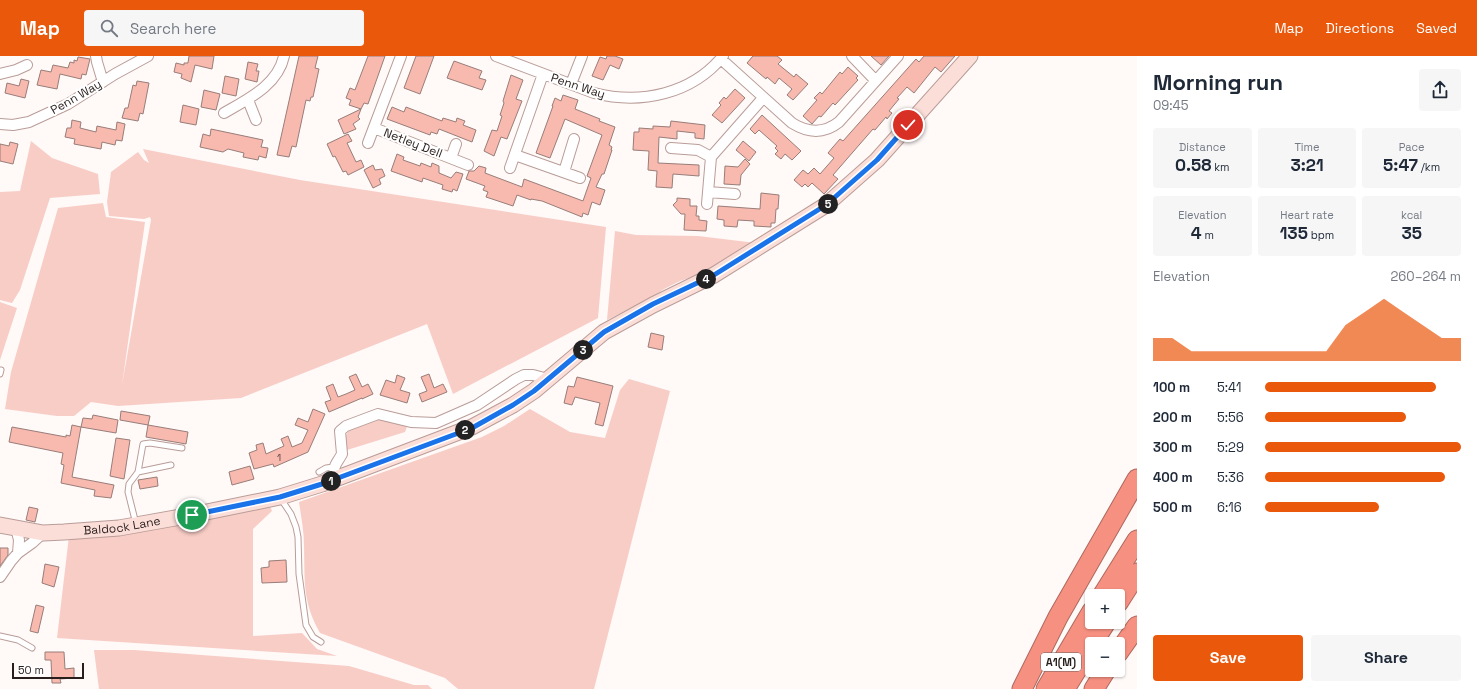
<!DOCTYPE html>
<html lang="en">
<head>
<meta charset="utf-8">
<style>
  body { margin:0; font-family:"Space Grotesk",sans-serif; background:#f6f6f7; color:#1f2937; height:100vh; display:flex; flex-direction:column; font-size:15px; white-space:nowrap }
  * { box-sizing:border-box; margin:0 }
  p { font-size:13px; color:#747a83 }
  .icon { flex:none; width:22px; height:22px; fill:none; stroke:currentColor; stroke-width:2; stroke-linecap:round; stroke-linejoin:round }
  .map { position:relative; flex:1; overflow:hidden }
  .drawer { display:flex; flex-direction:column; background:#fff; width:340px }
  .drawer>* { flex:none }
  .fabs { position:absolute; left:1085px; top:533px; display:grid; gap:8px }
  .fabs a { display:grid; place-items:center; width:40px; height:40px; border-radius:4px; background:#fff; box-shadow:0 1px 3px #0004; font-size:20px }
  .scale { position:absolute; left:12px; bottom:10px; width:72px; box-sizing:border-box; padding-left:4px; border:2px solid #281e1c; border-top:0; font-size:11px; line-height:14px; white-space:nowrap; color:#281e1c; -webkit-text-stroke:3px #fff; paint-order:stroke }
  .pin { position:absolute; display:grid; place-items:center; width:34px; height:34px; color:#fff; margin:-17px; border:2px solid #fff; border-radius:50%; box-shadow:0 1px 4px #0007 }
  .km { position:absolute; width:20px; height:20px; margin:-10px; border-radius:50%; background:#222; color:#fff; font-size:11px; line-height:20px; text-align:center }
  .round { display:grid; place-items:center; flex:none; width:42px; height:42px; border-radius:4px; background:#f6f6f7 }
  .headline { display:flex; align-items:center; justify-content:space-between; height:68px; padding:0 16px }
  h1 { font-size:22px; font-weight:700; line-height:30px }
  .figures { display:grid; grid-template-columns:repeat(3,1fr); gap:6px; height:68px; padding:4px 16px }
  .figures div { display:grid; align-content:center; border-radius:4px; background:#f6f6f7; text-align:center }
  .figures b { font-size:17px; font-weight:700 }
  .figures small { font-size:11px; font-weight:400 }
  .figures p { font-size:11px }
  .chart { height:112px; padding:8px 16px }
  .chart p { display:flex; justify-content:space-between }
  .chart svg { width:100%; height:72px; margin-top:4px; fill:#ea580c; opacity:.7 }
  .cta { display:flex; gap:8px; margin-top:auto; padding:8px 16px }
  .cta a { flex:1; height:46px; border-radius:4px; background:#ea580c; color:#fff; font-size:16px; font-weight:700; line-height:46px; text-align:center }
  .cta a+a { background:#f6f6f7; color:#1f2937 }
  ul { padding:0 16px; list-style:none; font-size:13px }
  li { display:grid; grid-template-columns:64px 48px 1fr; align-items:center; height:30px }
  li i { height:10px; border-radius:5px; background:#ea580c }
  header { display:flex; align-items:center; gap:24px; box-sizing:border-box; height:56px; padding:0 20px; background:#ea580c; color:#fff }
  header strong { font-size:19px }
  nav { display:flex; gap:22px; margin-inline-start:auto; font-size:14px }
  .search { width:280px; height:36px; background:#f6f6f7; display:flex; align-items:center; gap:10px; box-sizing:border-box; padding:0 14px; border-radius:4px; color:#747a83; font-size:15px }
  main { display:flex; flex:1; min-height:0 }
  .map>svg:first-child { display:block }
</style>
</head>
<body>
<header>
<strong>Map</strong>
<div class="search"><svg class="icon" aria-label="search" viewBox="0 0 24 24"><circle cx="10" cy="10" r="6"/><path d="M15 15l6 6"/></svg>Search here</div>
<nav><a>Map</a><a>Directions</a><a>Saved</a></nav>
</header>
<main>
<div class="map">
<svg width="1137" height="633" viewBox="0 0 1137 633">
  <rect width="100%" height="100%" fill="#fff9f8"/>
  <path fill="#f8cdc6" d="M31 85 52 102 98 118 100 138 50 142 20 234 12 247 0 244V136L20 135Z
    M143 93 300 124 606 171 598 262 453 338 427 268 241 342 118 350 91 346 74 360H57L5 353 11 316 58 152 103 147 106 161 145 166 122 329 151 164 150 161 144 163 109 160 107 146 111 116 138 96 144 104 149 107Z
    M615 175 636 179 698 180 756 187 704 217 680 225 664 233 653 241 607 264Z
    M0 246 17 252 0 304Z
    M629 323 670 335 594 633H458L445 622 320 577C302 545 305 524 304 489 304 475 301 460 299 446L482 381 504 370 530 353 570 376 605 382 620 334Z
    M379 361 408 368 405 376 347 394C346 391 345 388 345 385 345 370 368 365 379 361Z
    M269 448 272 455 253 473V580L302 577 317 593 337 600 57 582 69 480Z
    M94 594H134L349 610 414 629H428L432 633H99Z"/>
  <path fill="#f8b9af" stroke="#987d78" d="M189 0H214L212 13 195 9 191 26 181 22 182 18 174 16 176 7 184 9V7H188Z
    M299 0H318L315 12 319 13 313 41H311L310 45 306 44 296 91 292 90 289 101 277 99Z
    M368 0H385L368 48 364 47 361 53 349 49 351 44 346 42 350 32 355 34Z
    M416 0H434L420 38 404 32Z
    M607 0H615L623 3 619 13 610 9 603 24 592 20 600 1 606 3Z
    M753 0H777L782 4 778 8 794 21 796 18 808 28 793 44 787 39 792 33 779 22 775 28 767 21 766 23 747 7Z
    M871 0H889L881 9Z
    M924 0H955L941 16 935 11 914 37 907 31 897 42 899 43 889 55 892 57 887 63 886 61 875 74 873 73 833 119 838 123 824 138 812 127 808 131 805 128 802 131 794 124 803 114 808 118 814 112 820 118 834 102 828 97 833 91 840 83 843 85 916 3 919 6Z
    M78 1 90 3 86 19 82 18 81 23 60 18 57 33 37 29 41 14 51 16 53 9 68 12 70 6 74 7V4L77 5Z
    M454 5 482 15 479 22 486 24 482 34 447 22Z
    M248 6 258 8 256 15H259L257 26 245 23Z
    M848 11 858 20 856 22 858 24 835 49 833 47 821 61 819 60 812 68 803 60 817 44 814 42 820 36 822 38 840 16 842 18Z
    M511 19 523 24 516 43 522 45 507 83 501 81 494 100 484 95 492 74 497 75 502 60 500 59 504 47 503 45Z
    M225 20 239 23 236 40 222 37Z
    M21 23 29 25 25 42 5 37 7 27 19 30Z
    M137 25 149 27 143 58 140 57 138 65 122 62 125 52H128L133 29 136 30Z
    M735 33 745 42 722 67 712 59 721 49 719 47 724 41 726 43Z
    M204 34 220 38 216 54 201 51Z
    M563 39 578 44 575 53 600 63 599 65 615 71 609 89 612 91 611 94H612L604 118H602L596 131 605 134 600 149 592 146 588 159 583 157 582 161 542 145 531 143V144L517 139 513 150 486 141 488 136 483 134 485 130 466 123 469 115H474L479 110 486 112 485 117 522 131 524 123 583 145 591 122 587 120 602 79 565 63 550 102 536 97 553 50H552L555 42 561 45Z
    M183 49 199 53 196 69 180 66Z
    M392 51 404 56 406 51 442 65 443 62 456 66 457 62 465 65 463 69 476 74 472 86 439 73 437 78 431 76 430 79 387 63Z
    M361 53 358 61 360 63 353 68 356 73 344 78 338 64Z
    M762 59 801 95 792 104 785 98 781 103 775 98 778 95 775 92 777 90 759 74 755 78 750 73Z
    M72 64 81 66 80 72 96 76 97 70 116 74 117 66 125 68 122 85 116 84 115 89 102 86 101 93 74 88 75 83 65 81 67 72H71Z
    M671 65 705 69 704 83 695 82V77L677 75V83L659 81 658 107 699 109V120L673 118 672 132 656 131 657 115 648 114 649 95 633 94 634 76H639V72L653 73V70L670 71Z
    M211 73 263 84 261 91 268 92 266 102 259 100 258 104 243 101 244 97 228 93 223 96 200 91 203 78 210 80Z
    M348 78 352 85 347 87 356 106 361 104 364 111 348 119 346 115 343 116 335 100 333 101 327 88Z
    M743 85 756 96 749 105 736 94Z
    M10 86 18 88 13 108 0 105V88L9 90Z
    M397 98 404 101 403 104 420 110 421 107 431 111 432 107 439 110V117L451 122 456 116 463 118 457 135 453 133 452 136 442 133 443 129 423 122 422 126 391 115Z
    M745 103 750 108 741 119 740 129 724 128 725 110 738 111Z
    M373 109 375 114 382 113 385 120 379 123 381 128 373 132 364 114Z
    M761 137 779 139 778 153H776L775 167H771V171L754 170V165L738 164 737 171 724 170V164L717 163 718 150 760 153Z
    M677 142 690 143V150H697L696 160H699V164L707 165 706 175 684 174 685 158H681L673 149 677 145Z
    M651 277 664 280 662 294 648 291Z
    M356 318 362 331 368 328 373 338 362 343V342L329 356 325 346 331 344 326 331 333 328 338 341 346 338 355 334 349 321Z
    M429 318 434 332 443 328 447 336 422 346 419 338 427 335 421 321Z
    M397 319 405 322 400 334 410 337 407 347 380 339 386 324 395 327Z
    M577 321 613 330 603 370 595 368 600 347 575 341 572 349 564 347 568 330 574 331Z
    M313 353 325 358 308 396 274 411 273 408 254 413 249 397 257 394 256 389 263 387 266 398 284 390 281 383 288 380 292 391 302 387 308 374 295 369 298 362 308 366Z
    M121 355 150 360 148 369 120 364Z
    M93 359 118 364 116 377 81 371 83 362 92 363Z
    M72 369 81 371 72 421 114 429 111 442 94 440 95 434 61 427 64 409 61 408 63 397 9 386 12 371 66 381V379L70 380Z
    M148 369 188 376 186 388 146 381Z
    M116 382 130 384 124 423 110 420Z
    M250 410 254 423 232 429 229 416Z
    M157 421 158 430 140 433 138 424Z
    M29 451 38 453 35 466 26 464Z
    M0 492H8V499L0 510Z
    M286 504 287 526 262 527 261 512 269 511V505Z
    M45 508 59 511 54 531 42 527Z
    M36 549 44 551 38 577 30 575Z
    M45 596H64L65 613 74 612V622L60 623 61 627H52L51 604H45Z"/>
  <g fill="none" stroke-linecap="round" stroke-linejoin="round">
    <g stroke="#b99d98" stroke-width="7">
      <path id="lane" d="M0 318 1 314
        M138 416 171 409
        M319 416 326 412 334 411
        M281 443 291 458 296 471 298 481 299 518 306 569 313 581 321 586
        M136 468 128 436 129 428 138 416 143 388 150 387 182 392
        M0 580 18 584 32 592"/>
    </g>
    <g stroke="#b99d98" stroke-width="12">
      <path id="street" d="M96 0 97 6 103 26
        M496 0 594 37C641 49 692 38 723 0
        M852 0 875 24
        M721 3 792 67C808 77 824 78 839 66L898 0
        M0 18 16 14 27 9
        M571 28 582 0
        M248 44 256 64
        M224 57C248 43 278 29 284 0
        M0 68 13 69 29 66 68 48 115 18 148 0
        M374 72 468 109
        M368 87 401 0
        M671 92 698 94 711 101
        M515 99 580 122
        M451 102 456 88
        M510 112 543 18
        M564 116 574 83
        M708 136 735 138
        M707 148 711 101 763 42
        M336 423C332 409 336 409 342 398L340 375 346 370 378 358 411 366 436 367 477 349 516 323 524 319H533L548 323
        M16 472 19 484 18 497
        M0 521 11 505 18 497 32 487 43 477"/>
    </g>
    <g stroke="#b99d98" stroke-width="17">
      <g id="secondary">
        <path id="s1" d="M0 469 43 477 64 476 119 472 192 459 280 441 322 428 472 371 513 349 534 335 604 276 653 249 714 219 826 149 877 104 970 0"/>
      </g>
    </g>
    <g stroke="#ae685e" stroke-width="21">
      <path id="highway" d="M1102 540 1137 484
        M1118 547 1137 517
        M1092 588 1106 566
        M1118 597 1137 570
        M1022 633 1058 561 1137 423
        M1046 633 1092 555
        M1065 633 1092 589
        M1094 633 1106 614"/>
    </g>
    <use href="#lane" stroke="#fff" stroke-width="5"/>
    <use href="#street" stroke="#fff" stroke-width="10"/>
    <use href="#secondary" stroke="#fcded9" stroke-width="15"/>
    <use href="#highway" stroke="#f69081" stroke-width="19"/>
  </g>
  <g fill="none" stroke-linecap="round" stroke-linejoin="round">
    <g stroke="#fff" stroke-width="8">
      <path id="route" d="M192 459 280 441 322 428 472 372 513 349 534 335 604 276 653 248 714 219 826 149 877 104 908 69"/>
    </g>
    <use href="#route" stroke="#1a73e8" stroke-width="5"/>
  </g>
  <g text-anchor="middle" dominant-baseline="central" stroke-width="4" stroke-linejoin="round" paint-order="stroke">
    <g font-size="10" fill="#5c4541">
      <text x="279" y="401">1</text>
    </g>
    <rect fill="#fff" stroke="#686260" stroke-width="1" x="1041" y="597" width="40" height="18" rx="3"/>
    <g font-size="11" font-weight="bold" fill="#281e1c">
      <text x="1061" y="606">A1(M)</text>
    </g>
    <g font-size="12" fill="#281e1c" stroke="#fff">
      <text transform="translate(578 30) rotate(18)">Penn Way</text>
      <text transform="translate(76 41) rotate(-30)">Penn Way</text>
      <text transform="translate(413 87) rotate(21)">Netley Dell</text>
      <text stroke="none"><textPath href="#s1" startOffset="123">Baldock Lane</textPath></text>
    </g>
  </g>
</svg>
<div class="fabs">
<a>+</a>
<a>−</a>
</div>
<div class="scale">50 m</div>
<div class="pin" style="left:192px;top:459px;background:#1e9e55"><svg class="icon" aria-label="arrive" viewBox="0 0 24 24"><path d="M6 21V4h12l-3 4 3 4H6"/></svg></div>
<div class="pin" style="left:908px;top:69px;background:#d93025"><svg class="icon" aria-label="check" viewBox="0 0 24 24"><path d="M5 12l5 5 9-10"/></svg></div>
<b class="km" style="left:331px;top:425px">1</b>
<b class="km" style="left:465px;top:374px">2</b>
<b class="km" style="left:583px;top:294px">3</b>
<b class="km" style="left:706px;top:223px">4</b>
<b class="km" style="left:828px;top:148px">5</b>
</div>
<section class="drawer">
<div class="headline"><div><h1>Morning run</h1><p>09:45</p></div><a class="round"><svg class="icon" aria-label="share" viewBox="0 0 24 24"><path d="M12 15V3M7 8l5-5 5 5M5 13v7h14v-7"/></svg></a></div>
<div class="figures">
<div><p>Distance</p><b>0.58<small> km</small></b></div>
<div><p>Time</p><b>3:21</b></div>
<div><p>Pace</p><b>5:47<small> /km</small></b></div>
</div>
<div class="figures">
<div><p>Elevation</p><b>4<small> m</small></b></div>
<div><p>Heart rate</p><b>135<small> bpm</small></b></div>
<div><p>kcal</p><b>35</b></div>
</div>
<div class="chart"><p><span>Elevation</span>260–264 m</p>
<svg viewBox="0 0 160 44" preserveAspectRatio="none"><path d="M0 44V30L10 30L20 38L30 38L40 38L50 38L60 38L70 38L80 38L90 38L100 22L110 14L120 6L130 14L140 22L150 30L160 30V44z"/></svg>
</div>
<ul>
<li><b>100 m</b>5:41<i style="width:87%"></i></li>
<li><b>200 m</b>5:56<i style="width:72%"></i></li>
<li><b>300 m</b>5:29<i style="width:100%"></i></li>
<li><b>400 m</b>5:36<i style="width:92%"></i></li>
<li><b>500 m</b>6:16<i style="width:58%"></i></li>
</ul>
<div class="cta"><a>Save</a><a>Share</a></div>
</section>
</main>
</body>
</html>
